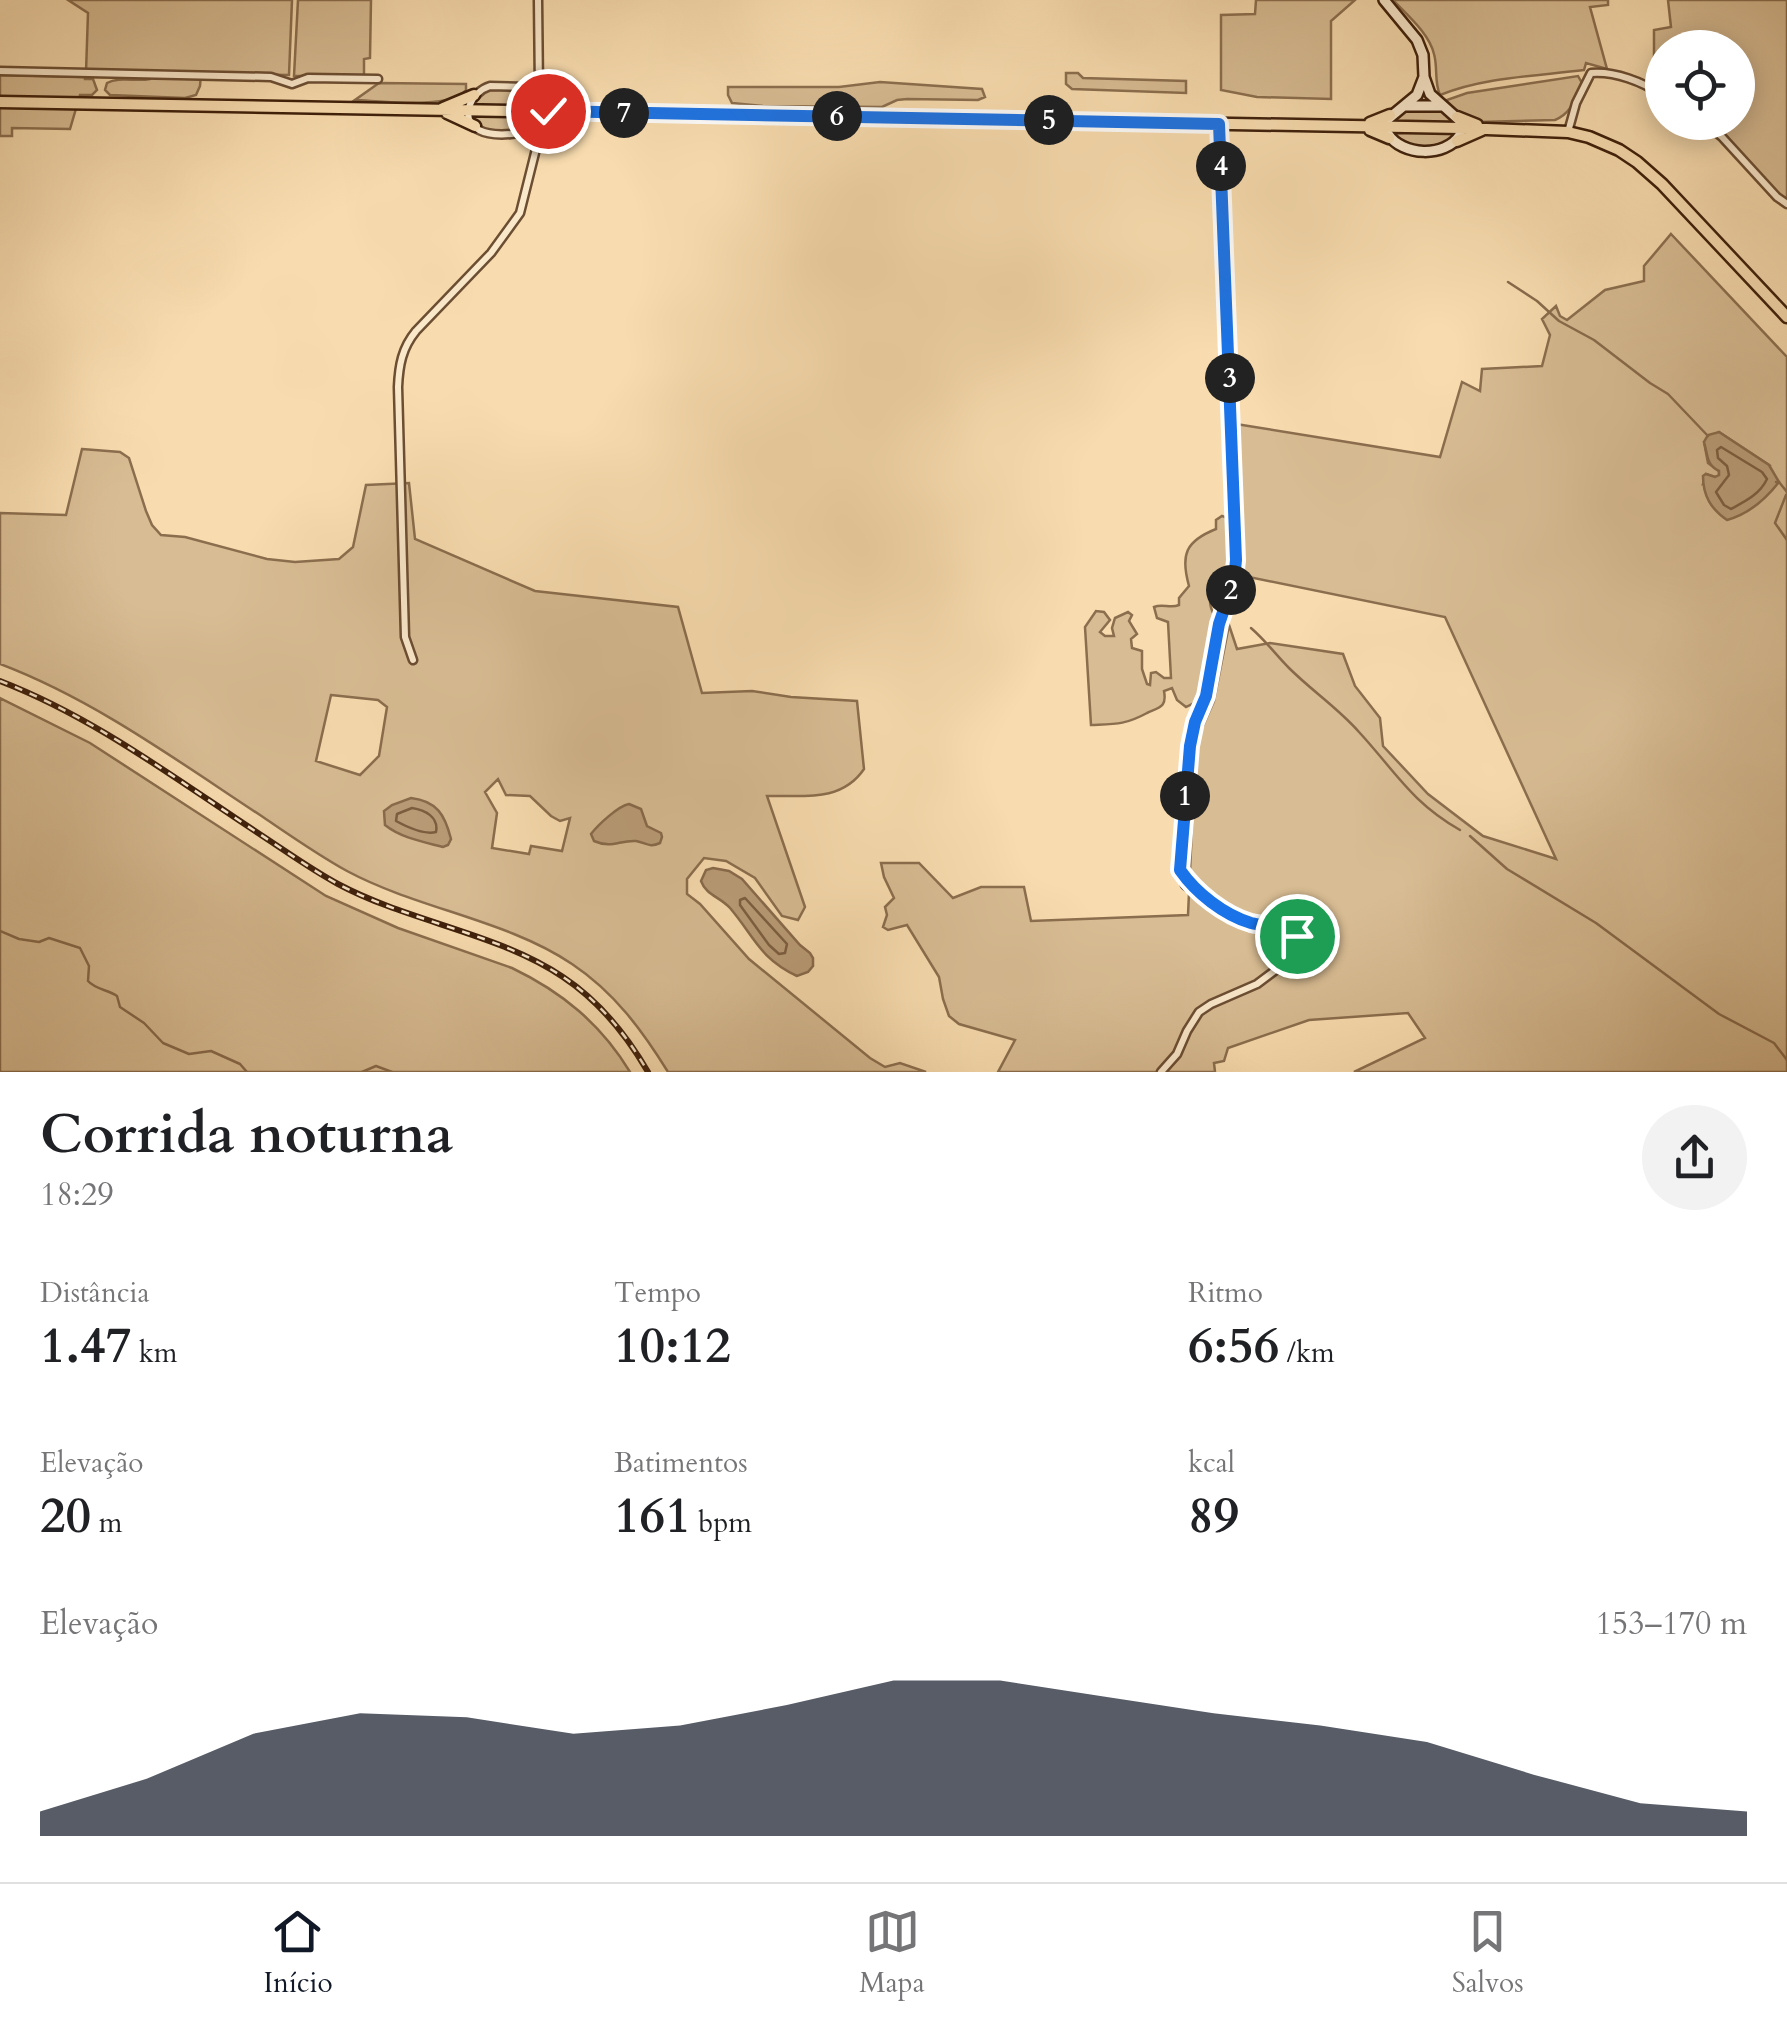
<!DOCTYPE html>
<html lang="pt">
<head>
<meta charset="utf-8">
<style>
  body { margin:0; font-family:Cardo,serif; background:#f2f2f2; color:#202124; height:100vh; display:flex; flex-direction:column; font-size:38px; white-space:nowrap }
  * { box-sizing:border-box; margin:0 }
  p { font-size:32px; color:#757577 }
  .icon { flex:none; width:55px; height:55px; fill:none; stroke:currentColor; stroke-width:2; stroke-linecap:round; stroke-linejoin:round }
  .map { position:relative; height:1072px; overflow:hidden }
  .sheet { display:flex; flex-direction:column; background:#fff; flex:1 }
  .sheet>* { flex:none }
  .tools { position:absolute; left:1645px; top:30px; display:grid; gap:20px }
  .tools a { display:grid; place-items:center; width:110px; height:110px; border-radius:50%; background:#fff; box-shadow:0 5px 25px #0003; font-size:50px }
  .pin { position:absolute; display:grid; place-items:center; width:85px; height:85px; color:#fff; margin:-42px; border:5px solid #fff; border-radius:50%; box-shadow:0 2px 10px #0007 }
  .km { position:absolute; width:50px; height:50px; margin:-25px; border-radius:50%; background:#222; color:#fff; font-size:28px; line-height:50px; text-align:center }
  .round { display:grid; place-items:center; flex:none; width:105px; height:105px; border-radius:52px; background:#f2f2f2 }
  .head { display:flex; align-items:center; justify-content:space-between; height:170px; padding:0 40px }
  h1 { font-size:55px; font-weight:800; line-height:75px }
  .metrics { display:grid; grid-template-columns:repeat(3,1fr); gap:15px; height:170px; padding:10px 40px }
  .metrics div { display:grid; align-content:center }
  .metrics b { font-size:50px; font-weight:800 }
  .metrics small { font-size:28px; font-weight:400 }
  .metrics p { font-size:28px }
  .chart { height:280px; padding:20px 40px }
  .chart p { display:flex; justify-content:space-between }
  .chart svg { width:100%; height:180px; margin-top:10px; fill:#111827; opacity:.7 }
  .tabs { display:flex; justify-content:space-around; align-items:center; height:140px; border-top:2px solid #e0e0e0; background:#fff; font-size:28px; color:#757577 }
  .tabs a { display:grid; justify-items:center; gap:5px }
  .tabs .current { color:#111827 }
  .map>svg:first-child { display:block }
</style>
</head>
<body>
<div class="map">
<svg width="1787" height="1072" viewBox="0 0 1787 1072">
  <rect width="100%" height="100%" fill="#f8dcaf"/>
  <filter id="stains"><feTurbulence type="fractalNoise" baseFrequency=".002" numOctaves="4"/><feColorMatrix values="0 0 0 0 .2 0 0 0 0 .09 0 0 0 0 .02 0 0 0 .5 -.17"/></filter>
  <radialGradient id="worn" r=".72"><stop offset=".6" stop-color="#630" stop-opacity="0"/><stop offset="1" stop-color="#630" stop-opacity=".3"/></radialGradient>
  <path fill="#d8bc93" stroke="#8b6e4e" stroke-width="2.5" fill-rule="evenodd" d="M68 0H292L289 75 201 74 200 86 196 95 185 98 110 95 105 90 107 83C119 76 136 82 150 79L152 73 86 72 88 13Z
    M298 0H371L370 58 364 59V76H294Z
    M1256 0H1355L1331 21V99L1257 97 1221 90V15L1255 14Z
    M1393 0H1608V5L1590 7 1607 69 1586 63 1584 70C1536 76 1485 77 1440 95 1434 82 1438 68 1434 54 1429 33 1407 15 1393 0Z
    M1668 0H1787V201C1758 178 1739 145 1710 123L1738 122V48H1662V90L1654 85V30L1671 27Z
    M1066 73H1078L1083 78 1186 81V93L1072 89 1066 84Z
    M0 75 85 77V79H93L97 90 92 95H80L70 129 12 128V136H0Z
    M1578 76 1582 83C1575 99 1572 113 1555 120L1478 122 1463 117 1441 102 1467 93Z
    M880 82 982 89 985 97 978 100 907 99 897 100 882 107 763 106 732 103 728 95V87H839Z
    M379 83 466 84V90C449 110 381 101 355 100Z
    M1424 85 1457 121V135C1434 150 1418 154 1394 139L1390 124 1394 116Z
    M487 90H524L537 96 540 101C541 104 542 116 542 119 538 137 498 132 485 130L473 118V102Z
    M1671 234 1787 357V1072H1354L1425 1038 1408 1013 1309 1020 1228 1048 1224 1061 1214 1063 1215 1072H998L1015 1040 959 1024 949 1016 943 999 939 977 907 925 888 930 883 927 887 915 885 907 894 898 884 877 881 863H919L953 898 981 887H1024L1031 921 1188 915 1195 762 1199 735 1214 701 1229 625 1237 649 1270 643 1343 654 1355 686 1380 718 1383 746 1428 794 1483 836 1556 859 1445 617 1244 576 1236 424 1440 457 1462 382 1480 391 1482 369 1542 366 1550 335 1542 319 1556 306 1560 316 1567 320 1605 290 1644 281V266ZM1719 432 1769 465 1703 484 1706 474 1715 477 1719 476V471L1708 463 1704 442Z
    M82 449 120 452 129 458 146 511 152 525 161 535 185 537 267 559 295 562 339 559 353 547 366 485 409 483 415 539 535 591 678 607 702 693 752 691 791 697 857 701 864 769C841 803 802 795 767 796L805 907 798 920 782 916 755 878 726 861 704 858 687 879V894L700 904 749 959 870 1058 885 1067 900 1063 926 1072H668C642 1030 614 992 572 964 507 920 418 909 347 871 318 855 291 836 263 817 179 762 95 700 0 664V513L66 515ZM331 695 378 700 387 707 379 756 360 775 316 761ZM498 779 506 795 530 796 551 816 560 821 570 818 562 851 531 846 529 854 492 848 497 813 485 792Z
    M1222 516 1228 518 1232 528 1231 576 1226 581 1220 578C1210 589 1207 602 1214 615L1201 692 1196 702 1186 707 1177 700 1172 688 1164 691C1167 707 1160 707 1147 713 1125 725 1115 724 1091 725L1085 627 1096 611 1104 612 1110 620 1100 632 1105 636H1114L1112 628 1115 618 1128 612 1132 615 1129 621 1137 634 1131 639 1132 648 1142 651V669L1147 684 1150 685 1151 673 1156 672 1164 678H1171L1168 622 1157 618 1154 607C1163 603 1170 609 1179 605V598L1189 586C1180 554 1186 541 1216 529V520Z
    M0 698 90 743 326 896 398 928 512 968C562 992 601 1024 630 1072H0Z"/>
  <path fill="#b99c77" stroke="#886a4b" stroke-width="2.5" d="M1719 432 1769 465 1779 482C1765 500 1749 514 1727 520 1711 509 1703 496 1703 476L1706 474 1715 477 1719 475V471C1706 465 1708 455 1704 442L1708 435Z
    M411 798C437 801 445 815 451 839L448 845 443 847C424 842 401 838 385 825L384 811 392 805Z
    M629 804 641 809 647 826 661 833 662 837 660 843C649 848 647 843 636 841 619 840 612 849 594 841L591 834C598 825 618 806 629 804Z
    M713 868 729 871 742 879 800 945 810 953 813 958V966L808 972 797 976C759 958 754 936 730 908 720 897 706 895 701 881L706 870Z"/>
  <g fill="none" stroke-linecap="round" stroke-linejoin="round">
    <path stroke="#7c5e40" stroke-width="2.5" d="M1721 447 1762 472 1767 479C1760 494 1746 501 1731 509L1724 505 1716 492 1729 475 1727 466 1718 458 1717 450Z
      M412 808C425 810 439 817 436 832 424 835 407 827 396 821L397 814Z
      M745 898 787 944 785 953 779 954 769 945 740 905V900Z"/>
    <path stroke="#886a4b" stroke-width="2.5" d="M1508 282 1537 301 1559 321 1594 340 1650 383 1668 394 1708 436
      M1776 482H1779L1787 492
      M1786 495 1775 523 1787 540
      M1251 628C1266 641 1276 655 1289 668 1312 691 1338 708 1359 732 1395 771 1411 802 1460 830
      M1470 836 1507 869 1596 923 1719 1014 1774 1043 1787 1060
      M0 931 19 939 39 942 49 938 80 948 89 966 88 981C95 989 108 990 117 996L120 1007 144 1023 163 1043 189 1054 211 1051 240 1064 247 1072
      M362 1072 376 1066 392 1072"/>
    <g stroke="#6c4e33" stroke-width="11">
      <path id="minor" d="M538 0 539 90
        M0 71 271 77 292 84 308 78 378 79
        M490 86 526 87 539 90C549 102 550 114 543 126 528 134 494 138 479 130 458 118 471 92 490 86Z
        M1704 122 1722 137 1777 197 1787 204
        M1568 132 1576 103 1591 73C1615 71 1643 82 1662 95
        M413 660 405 637 398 387C399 365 402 348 416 331L491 253 520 213 537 145 533 131
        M1161 1072 1177 1054 1187 1031 1199 1012 1211 1004 1257 984 1281 966 1300 946 1299 940 1291 931 1284 928 1250 923 1231 914 1185 885 1180 871 1191 746 1195 722 1206 696 1221 614 1234 580 1237 533 1219 125"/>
    </g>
    <g stroke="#3e1f0a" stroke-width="14">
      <path id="secondary" d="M1384 0 1417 40 1423 55 1424 77 1430 94 1459 120
        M1406 106H1441
        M1388 119 1417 95 1424 77
        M1388 134C1402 156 1445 158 1460 135"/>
    </g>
    <g stroke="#3e1f0a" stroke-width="15">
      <path id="primary" d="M543 95 568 110
        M0 102 1461 128 1568 132 1589 137 1619 150 1637 162 1662 184 1787 317
        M443 108 474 95
        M447 113 475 126
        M1457 117 1477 125
        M1370 123 1390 115
        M543 126 569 114
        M1370 130 1389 138
        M1457 141 1482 130"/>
    </g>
    <use href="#minor" stroke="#fae8cb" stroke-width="6"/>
    <use href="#secondary" stroke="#fae8cb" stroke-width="9"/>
    <use href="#primary" stroke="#f8dcaf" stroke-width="10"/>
    <g stroke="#3e1f0a" stroke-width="6">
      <path id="rail" d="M0 681C94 717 177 780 261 835 287 852 312 870 338 884 409 922 498 933 563 977 599 1001 626 1034 648 1072"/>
    </g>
    <use href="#rail" stroke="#fae8cb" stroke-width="2.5" stroke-dasharray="8" stroke-linecap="butt"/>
  </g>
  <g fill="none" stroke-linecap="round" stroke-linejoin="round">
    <g stroke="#fff" stroke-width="20">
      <path id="route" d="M548 111 1219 124 1236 560 1234 580 1219 624 1206 696 1195 722 1190 746 1180 870C1196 893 1224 915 1251 923 1267 927 1283 924 1297 936"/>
    </g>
    <use href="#route" stroke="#1a73e8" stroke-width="12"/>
  </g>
  <rect width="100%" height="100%" filter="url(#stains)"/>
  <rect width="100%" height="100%" fill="url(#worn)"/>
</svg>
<div class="tools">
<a><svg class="icon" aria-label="locate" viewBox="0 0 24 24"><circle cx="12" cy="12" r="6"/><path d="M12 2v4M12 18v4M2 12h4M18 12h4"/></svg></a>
</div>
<div class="pin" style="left:1297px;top:936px;background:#1e9e55"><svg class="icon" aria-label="arrive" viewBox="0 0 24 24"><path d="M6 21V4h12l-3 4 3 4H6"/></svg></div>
<div class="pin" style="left:548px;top:111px;background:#d93025"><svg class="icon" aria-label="check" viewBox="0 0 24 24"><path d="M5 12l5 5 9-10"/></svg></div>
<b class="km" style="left:1185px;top:796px">1</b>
<b class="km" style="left:1231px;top:590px">2</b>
<b class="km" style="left:1230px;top:378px">3</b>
<b class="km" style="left:1221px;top:166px">4</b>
<b class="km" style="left:1049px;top:120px">5</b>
<b class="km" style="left:837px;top:116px">6</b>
<b class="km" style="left:624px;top:113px">7</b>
</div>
<section class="sheet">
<div class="head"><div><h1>Corrida noturna</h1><p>18:29</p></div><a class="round"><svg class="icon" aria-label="share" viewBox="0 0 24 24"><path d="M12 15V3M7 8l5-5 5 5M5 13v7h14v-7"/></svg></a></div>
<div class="metrics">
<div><p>Distância</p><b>1.47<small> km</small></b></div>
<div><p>Tempo</p><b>10:12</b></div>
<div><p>Ritmo</p><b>6:56<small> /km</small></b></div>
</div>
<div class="metrics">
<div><p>Elevação</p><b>20<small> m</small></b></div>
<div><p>Batimentos</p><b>161<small> bpm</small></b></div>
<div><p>kcal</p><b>89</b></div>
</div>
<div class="chart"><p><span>Elevação</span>153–170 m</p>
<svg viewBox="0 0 160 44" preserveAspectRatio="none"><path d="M0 44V38L10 30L20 19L30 14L40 15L50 19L60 17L70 12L80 6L90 6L100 10L110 14L120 17L130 21L140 29L150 36L160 38V44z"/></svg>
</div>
</section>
<nav class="tabs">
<a class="current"><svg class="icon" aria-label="home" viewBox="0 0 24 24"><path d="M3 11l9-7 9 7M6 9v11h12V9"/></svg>Início</a>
<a><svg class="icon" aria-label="map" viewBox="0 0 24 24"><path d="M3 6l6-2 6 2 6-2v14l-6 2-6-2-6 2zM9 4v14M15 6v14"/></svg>Mapa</a>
<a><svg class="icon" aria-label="saved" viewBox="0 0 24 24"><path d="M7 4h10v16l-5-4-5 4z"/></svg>Salvos</a>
</nav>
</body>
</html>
